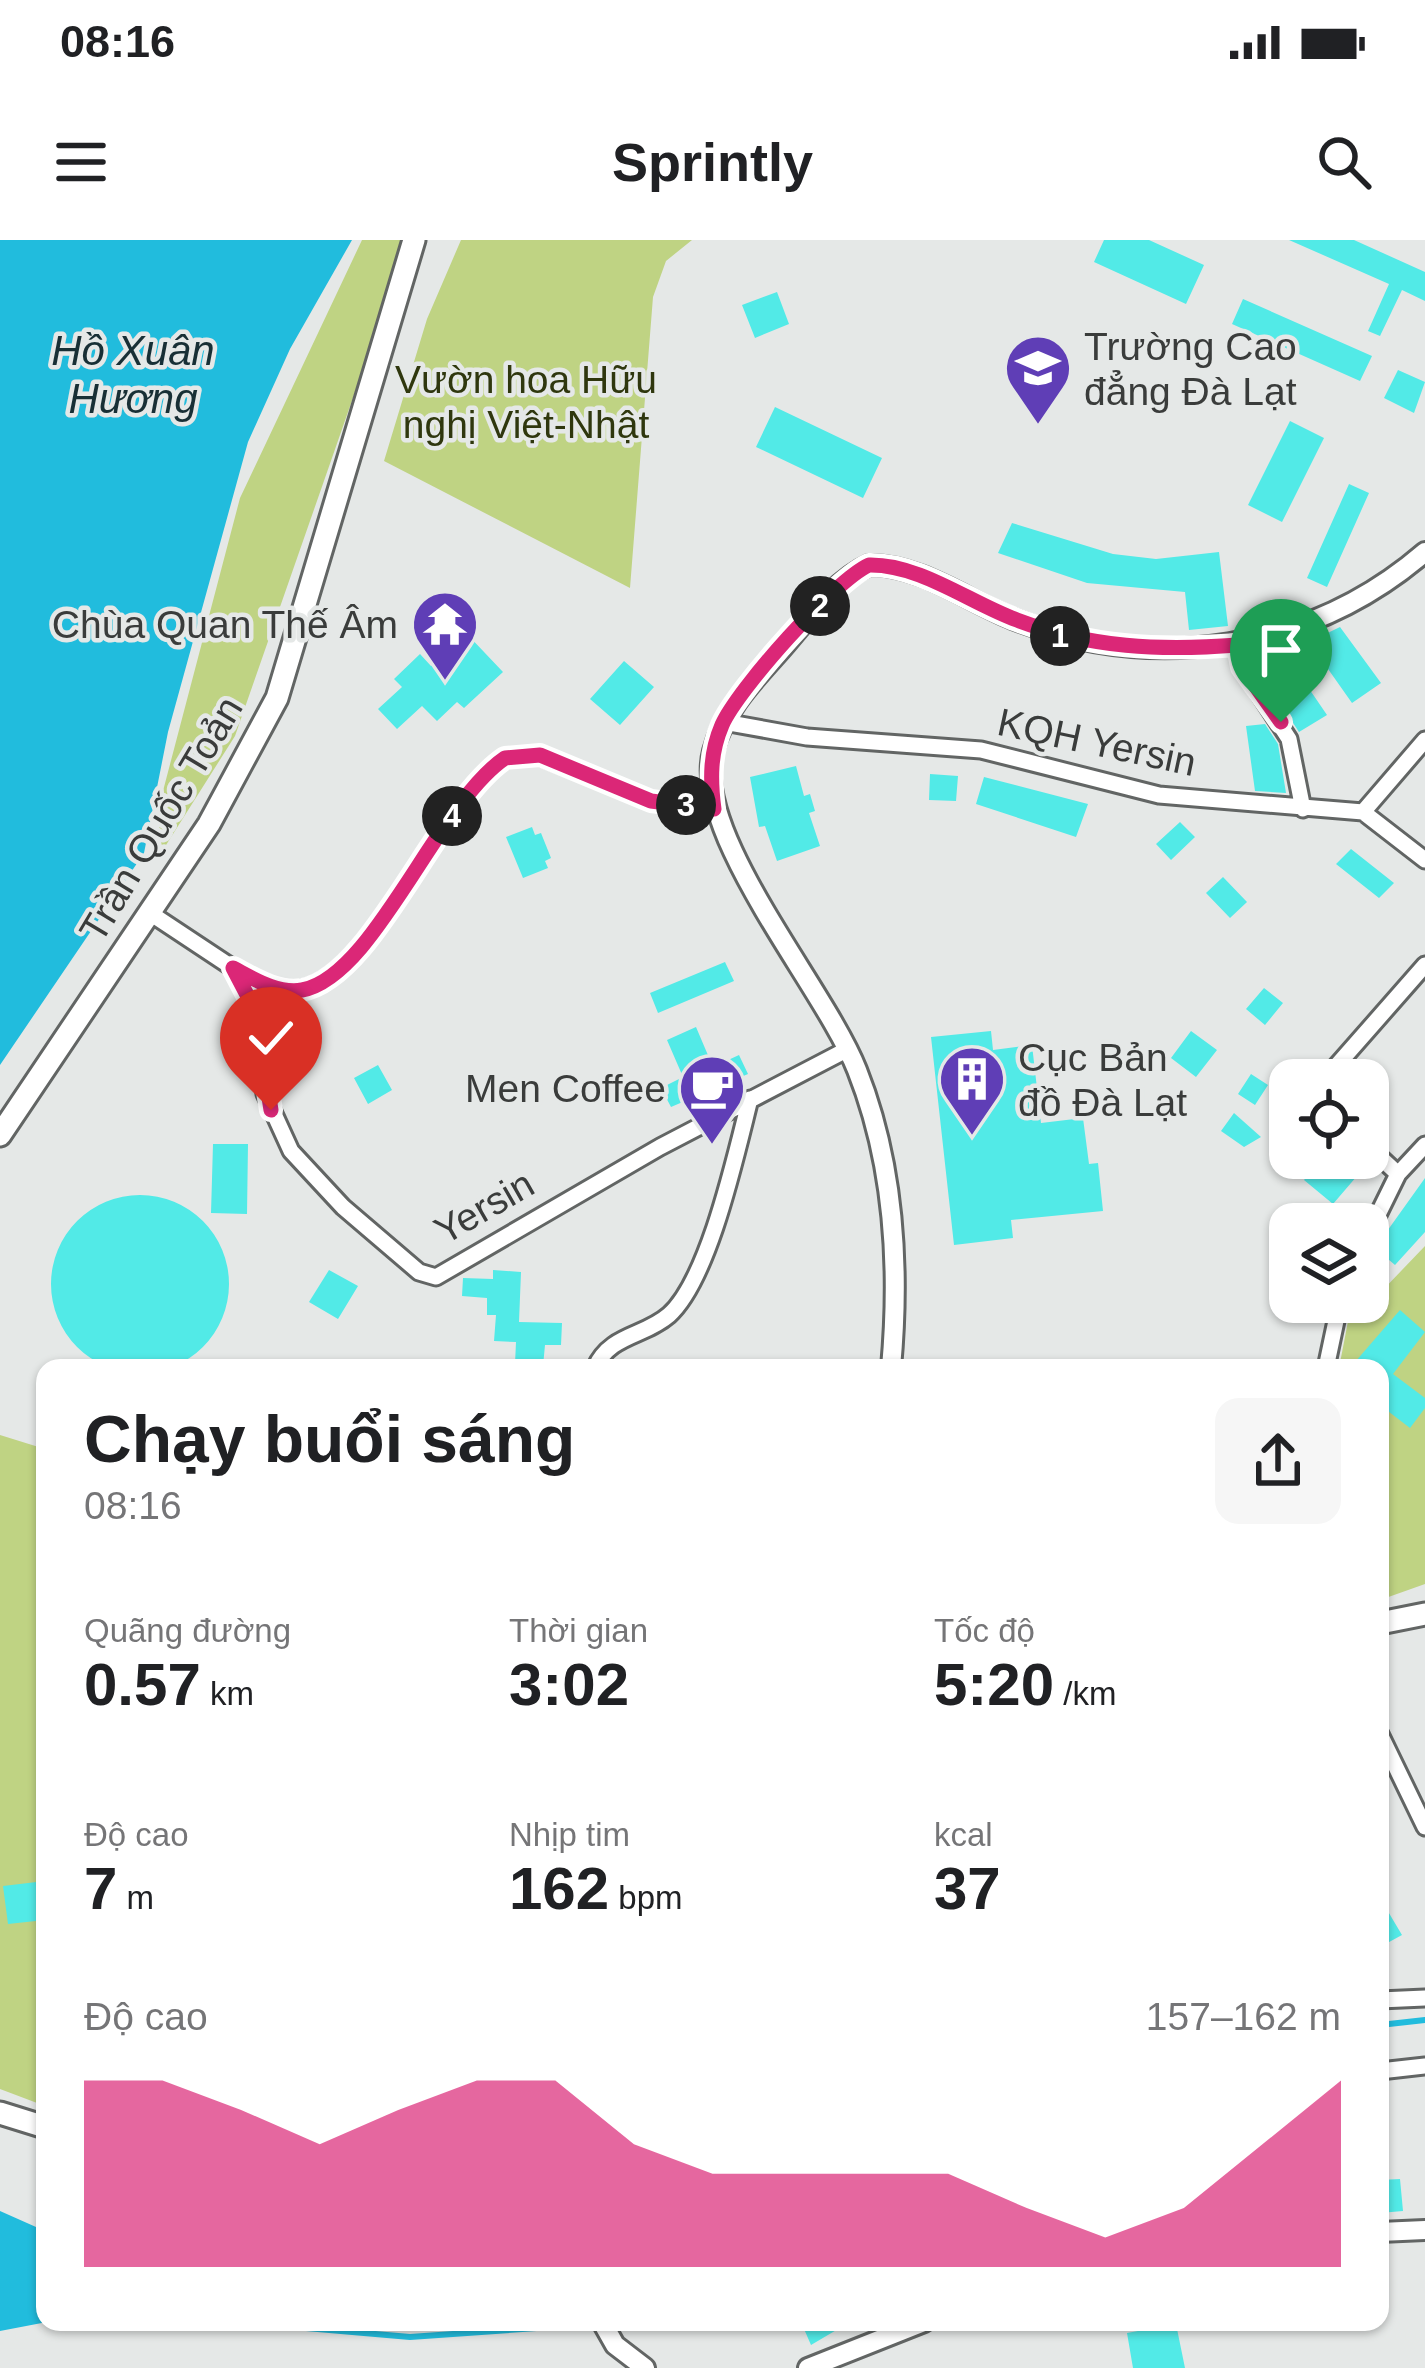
<!DOCTYPE html>
<html lang="vi">
<head>
<meta charset="utf-8">
<style>
  body { margin:0; font-family:Helvetica,sans-serif; background:#f6f6f6; color:#202124; height:100vh; display:flex; flex-direction:column; font-size:45px; white-space:nowrap }
  * { box-sizing:border-box; margin:0 }
  p { font-size:39px; color:#757577 }
  .icon { flex:none; width:66px; height:66px; fill:none; stroke:currentColor; stroke-width:2; stroke-linecap:round; stroke-linejoin:round }
  .map { position:relative; flex:1; overflow:hidden }
  .sheet { position:absolute; left:36px; top:1119px; width:1353px; height:972px; display:flex; flex-direction:column; background:#fff; border-radius:24px; box-shadow:0 3px 9px #0004 }
  .sheet>* { flex:none }
  .tools { position:absolute; left:1269px; top:819px; display:grid; gap:24px }
  .tools a { display:grid; place-items:center; width:120px; height:120px; border-radius:24px; background:#fff; box-shadow:0 3px 9px #0004; font-size:60px }
  .pin { position:absolute; display:grid; place-items:center; width:102px; height:102px; color:#fff; margin:-123px -51px; border-radius:50% 50% 50% 0; rotate:-45deg; box-shadow:0 0 12px #0007 }
  .pin .icon { rotate:45deg }
  .km { position:absolute; width:60px; height:60px; margin:-30px; border-radius:50%; background:#222; color:#fff; font-size:33px; line-height:60px; text-align:center }
  .round { display:grid; place-items:center; flex:none; width:126px; height:126px; border-radius:24px; background:#f6f6f6 }
  .overview { display:flex; align-items:center; justify-content:space-between; height:204px; padding:0 48px }
  h1 { font-size:66px; font-weight:700; line-height:90px }
  .figures { display:grid; grid-template-columns:repeat(3,1fr); gap:18px; height:204px; padding:12px 48px }
  .figures div { display:grid; align-content:center }
  .figures b { font-size:60px; font-weight:700 }
  .figures small { font-size:33px; font-weight:400 }
  .figures p { font-size:33px }
  .chart { height:336px; padding:24px 48px }
  .chart p { display:flex; justify-content:space-between }
  .chart svg { width:100%; height:216px; margin-top:12px; fill:#db2777; opacity:.7 }
  .status { display:flex; justify-content:space-between; align-items:center; height:84px; padding:0 60px; background:#fff; direction:ltr }
  .status svg { height:33px; fill:currentColor }
  header { display:flex; justify-content:space-between; align-items:center; height:156px; padding:0 48px; background:#fff; font-size:54px; font-weight:700 }
  .map>svg:first-child { display:block }
</style>
</head>
<body>
<div class="status"><b>08:16</b><svg viewBox="0 0 49 12"><path d="M0 12V9h3v3zM5 12V6h3v6zM10 12V3h3v9zM15 12V0h3v12zM26 1h20v11H26zM47 4h2v5h-2z"/></svg></div>
<header><svg class="icon" aria-label="menu" viewBox="0 0 24 24"><path d="M4 6h16M4 12h16M4 18h16"/></svg>Sprintly<svg class="icon" aria-label="search" viewBox="0 0 24 24"><circle cx="10" cy="10" r="6"/><path d="M15 15l6 6"/></svg></header>
<div class="map">
<svg width="1425" height="2128" viewBox="0 0 1425 2128">
  <rect width="100%" height="100%" fill="#e5e8e7"/>
  <path fill="#bfd383" d="M362 0H408L235 496 161 613 158 570 240 258Z
    M461 0H692L666 21 653 57 630 348 384 221 427 79Z
    M1425 1006V1344L1380 1360V1128H1339L1350 1071 1379 1054Z
    M0 1195 45 1209V1866L0 1849Z"/>
  <path fill="#21bcdd" d="M0 0H352L290 109 248 202 168 492 144 613 0 825Z
    M0 1971 45 1991 47 2082 0 2091Z"/>
  <g fill="none" stroke-linecap="round" stroke-linejoin="round">
    <path stroke="#21bcdd" stroke-width="6" d="M1380 1785 1425 1780
      M237 2082 410 2097 565 2086"/>
  </g>
  <path fill="#52eae7" d="M1104 0H1149L1204 25 1186 64 1094 22Z
    M1289 0H1354L1425 32V61L1402 50 1380 96 1368 91 1389 44Z
    M777 52 789 84 755 98 742 65Z
    M1243 59 1372 116 1360 141 1232 84Z
    M1398 130 1425 142 1414 173 1384 158Z
    M775 167 882 218 863 258 756 207Z
    M1290 181 1324 198 1282 282 1248 265Z
    M1349 244 1369 253 1327 347 1307 338Z
    M1012 283 1113 314 1156 319 1219 312 1228 386 1189 390 1185 352 1087 343 998 313Z
    M1340 387 1381 443 1352 463 1309 402Z
    M466 393 503 432 464 468 457 462 437 481 422 466 397 489 378 469 402 447 394 439 420 414 431 426Z
    M1284 412 1327 475 1299 492 1255 425Z
    M624 421 654 447 620 485 590 459Z
    M1265 484 1278 504 1286 553 1255 551 1246 486Z
    M796 526 804 556 810 554 815 571 809 573 820 606 777 621 765 586 759 587 750 537Z
    M930 534 958 536 956 561 929 560Z
    M984 537 1088 564 1076 597 976 564Z
    M1180 582 1195 597 1171 620 1156 604Z
    M532 587 535 595 541 593 551 618 545 621 548 628 523 638 506 597Z
    M1351 609 1394 643 1379 658 1336 624Z
    M1223 637 1247 662 1230 678 1206 653Z
    M725 722 734 741 658 773 650 753Z
    M1264 748 1283 763 1265 785 1246 769Z
    M696 787 713 827 739 815 748 834 671 867 661 848 683 837 667 800Z
    M991 791 993 810 1032 805 1041 883 1083 878 1089 924 1098 923 1103 971 1011 980 1013 998 954 1005 931 797Z
    M1191 791 1217 810 1196 837 1171 818Z
    M378 825 392 850 368 864 354 838Z
    M1251 834 1268 845 1255 865 1238 854Z
    M1234 873 1261 897 1244 907 1221 891Z
    M213 904H248L247 974 211 973Z
    M1323 918H1350L1363 929 1333 964 1304 940Z
    M1425 938V992L1395 1025 1375 1008Z
    M51 1044a89 89 0 1 1 178 0a89 89 0 1 1-178 0Z
    M329 1030 358 1046 338 1079 309 1062Z
    M493 1030 521 1032 519 1082 562 1083 561 1105H545L543 1126 515 1124 516 1102 494 1101 496 1075H487V1058L462 1056 463 1038 493 1039Z
    M1400 1070 1425 1092 1393 1134 1425 1158V1168L1410 1188 1380 1165 1387 1149 1380 1148V1128H1362L1355 1122Z
    M45 1641V1680L8 1684 3 1646Z
    M1380 1658 1402 1695 1380 1707Z
    M1400 1939 1403 1971 1380 1973V1940Z
    M801 2082H850L811 2105Z
    M1176 2084 1185 2128H1133L1127 2093Z"/>
  <g fill="none" stroke-linecap="round" stroke-linejoin="round">
    <g stroke="#626564" stroke-width="21">
      <path id="minor" d="M1238 405 1242 427 1289 499 1303 569
        M724 482 807 497 981 510 1159 555 1363 572 1425 500
        M1363 572 1425 620
        M150 673 233 728 255 769 265 854 291 911 343 967 419 1032 436 1037 660 907 848 809
        M236 729C255 739 275 752 297 750 370 744 438 563 505 518L540 516 651 561 714 569
        M1324 840 1425 725
        M1368 906 1398 934
        M1368 995 1398 934 1425 905
        M595 1128C610 1094 644 1097 669 1075 709 1039 736 914 750 859
        M1326 1128 1340 1062
        M1380 1494 1425 1587
        M1380 1760 1425 1758
        M1380 1831 1425 1826"/>
    </g>
    <g stroke="#626564" stroke-width="24">
      <path id="tertiary" d="M891 1128C900 1029 894 923 857 830 825 748 691 594 713 511 724 471 751 443 778 413 805 383 832 342 869 325 919 324 968 361 1013 379 1154 434 1310 411 1425 312
        M1380 1992 1425 1990
        M602 2082 615 2105 645 2128
        M808 2128 924 2082"/>
    </g>
    <g stroke="#626564" stroke-width="27">
      <path id="secondary" d="M0 895 209 584 277 458 414 0
        M1380 1383 1425 1374
        M0 1873 45 1887"/>
    </g>
    <use href="#minor" stroke="#fff" stroke-width="15"/>
    <use href="#tertiary" stroke="#fff" stroke-width="18"/>
    <use href="#secondary" stroke="#fff" stroke-width="21"/>
  </g>
  <g fill="none" stroke-linecap="round" stroke-linejoin="round">
    <g stroke="#fff" stroke-width="24">
      <path id="route" d="M271 870 255 770 233 728C254 739 277 754 302 750 374 737 437 564 505 518L540 515 651 561 714 569C710 539 710 513 722 485 738 449 834 341 869 325 920 324 970 363 1017 380 1091 408 1160 411 1238 405L1242 427 1281 482"/>
    </g>
    <use href="#route" stroke="#db2777" stroke-width="15"/>
  </g>
  <defs>
    <g id="university-pin" transform="scale(3.45)"><path d="M0 17L-7.5 6A9.5 9.5 0 1 1 7.5 6Z" fill="#5f3eb6" stroke="#e5e8e7"/><path d="M0-5L7-2L0 1L-7-2ZM-4 1L0 2.5L4 1V4Q0 6-4 4Z" fill="#fff"/></g>
    <g id="temple-pin" transform="scale(3.45)"><path d="M0 17L-7.5 6A9.5 9.5 0 1 1 7.5 6Z" fill="#5f3eb6" stroke="#e5e8e7"/><path d="M0-6L5-2H3V0L6.5 2.5H4V6H1.5V3h-3V6H-4V2.5H-6.5L-3 0V-2H-5Z" fill="#fff"/></g>
    <g id="building-pin" transform="scale(3.45)"><path d="M0 17L-7.5 6A9.5 9.5 0 1 1 7.5 6Z" fill="#5f3eb6" stroke="#e5e8e7"/><path d="M-4-6H4V6H1V3H-1V6H-4ZM-2.5-4.3h1.7v1.8h-1.7ZM.8-4.3h1.7v1.8H.8ZM-2.5-1h1.7V.8h-1.7ZM.8-1h1.7V.8H.8Z" fill="#fff"/></g>
    <g id="cafe-pin" transform="scale(3.45)"><path d="M0 17L-7.5 6A9.5 9.5 0 1 1 7.5 6Z" fill="#5f3eb6" stroke="#e5e8e7"/><path d="M-5.5-4.5H6V0H3Q3 3.5 0 3.5H-2.5Q-5.5 3.5-5.5 0ZM3-3.2v2h1.7v-2ZM-6 4.5H4V6H-6Z" fill="#fff"/></g>
  </defs>
  <g fill-rule="evenodd">
    <use href="#university-pin" x="1038" y="128"/>
    <use href="#temple-pin" x="445" y="384"/>
    <use href="#building-pin" x="972" y="839"/>
    <use href="#cafe-pin" x="712" y="848"/>
  </g>
  <g text-anchor="middle" dominant-baseline="central" stroke-width="9" stroke-linejoin="round" paint-order="stroke">
    <g font-size="39" fill="#3a3c3b" stroke="#e5e8e7" text-anchor="start">
      <text x="1084" y="106">Trường Cao<tspan x="1084" dy="45">đẳng Đà Lạt</tspan></text>
      <text x="398" y="384" text-anchor="end">Chùa Quan Thế Âm</text>
      <text x="1018" y="817">Cục Bản<tspan x="1018" dy="45">đồ Đà Lạt</tspan></text>
      <text x="666" y="848" text-anchor="end">Men Coffee</text>
    </g>
    <g font-size="39" fill="#2f370e" stroke="#e5e8e7">
      <text x="526" y="139">Vườn hoa Hữu<tspan x="526" dy="45">nghị Việt-Nhật</tspan></text>
    </g>
    <g font-size="39" fill="#3a3c3b" stroke="#e5e8e7">
      <text transform="translate(1097 502) rotate(12)">KQH Yersin</text>
      <text transform="translate(161 579) rotate(-59)">Trần Quốc Toản</text>
      <text transform="translate(484 967) rotate(-30)">Yersin</text>
    </g>
    <g font-size="42" font-style="italic" fill="#182f35" stroke="#e5e8e7">
      <text x="133" y="110">Hồ Xuân<tspan x="133" dy="48">Hương</tspan></text>
    </g>
  </g>
</svg>
<div class="tools">
<a><svg class="icon" aria-label="locate" viewBox="0 0 24 24"><circle cx="12" cy="12" r="6"/><path d="M12 2v4M12 18v4M2 12h4M18 12h4"/></svg></a>
<a><svg class="icon" aria-label="layers" viewBox="0 0 24 24"><path d="M12 4l9 5-9 5-9-5zM3 14l9 5 9-5"/></svg></a>
</div>
<div class="pin" style="left:1281px;top:482px;background:#1e9e55"><svg class="icon" aria-label="arrive" viewBox="0 0 24 24"><path d="M6 21V4h12l-3 4 3 4H6"/></svg></div>
<div class="pin" style="left:271px;top:870px;background:#d93025"><svg class="icon" aria-label="check" viewBox="0 0 24 24"><path d="M5 12l5 5 9-10"/></svg></div>
<b class="km" style="left:1060px;top:396px">1</b>
<b class="km" style="left:820px;top:366px">2</b>
<b class="km" style="left:686px;top:565px">3</b>
<b class="km" style="left:452px;top:576px">4</b>
<section class="sheet">
<div class="overview"><div><h1>Chạy buổi sáng</h1><p>08:16</p></div><a class="round"><svg class="icon" aria-label="share" viewBox="0 0 24 24"><path d="M12 15V3M7 8l5-5 5 5M5 13v7h14v-7"/></svg></a></div>
<div class="figures">
<div><p>Quãng đường</p><b>0.57<small> km</small></b></div>
<div><p>Thời gian</p><b>3:02</b></div>
<div><p>Tốc độ</p><b>5:20<small> /km</small></b></div>
</div>
<div class="figures">
<div><p>Độ cao</p><b>7<small> m</small></b></div>
<div><p>Nhịp tim</p><b>162<small> bpm</small></b></div>
<div><p>kcal</p><b>37</b></div>
</div>
<div class="chart"><p><span>Độ cao</span>157–162 m</p>
<svg viewBox="0 0 160 44" preserveAspectRatio="none"><path d="M0 44V6L10 6L20 12L30 19L40 12L50 6L60 6L70 19L80 25L90 25L100 25L110 25L120 32L130 38L140 32L150 19L160 6V44z"/></svg>
</div>
</section>
</div>
</body>
</html>
